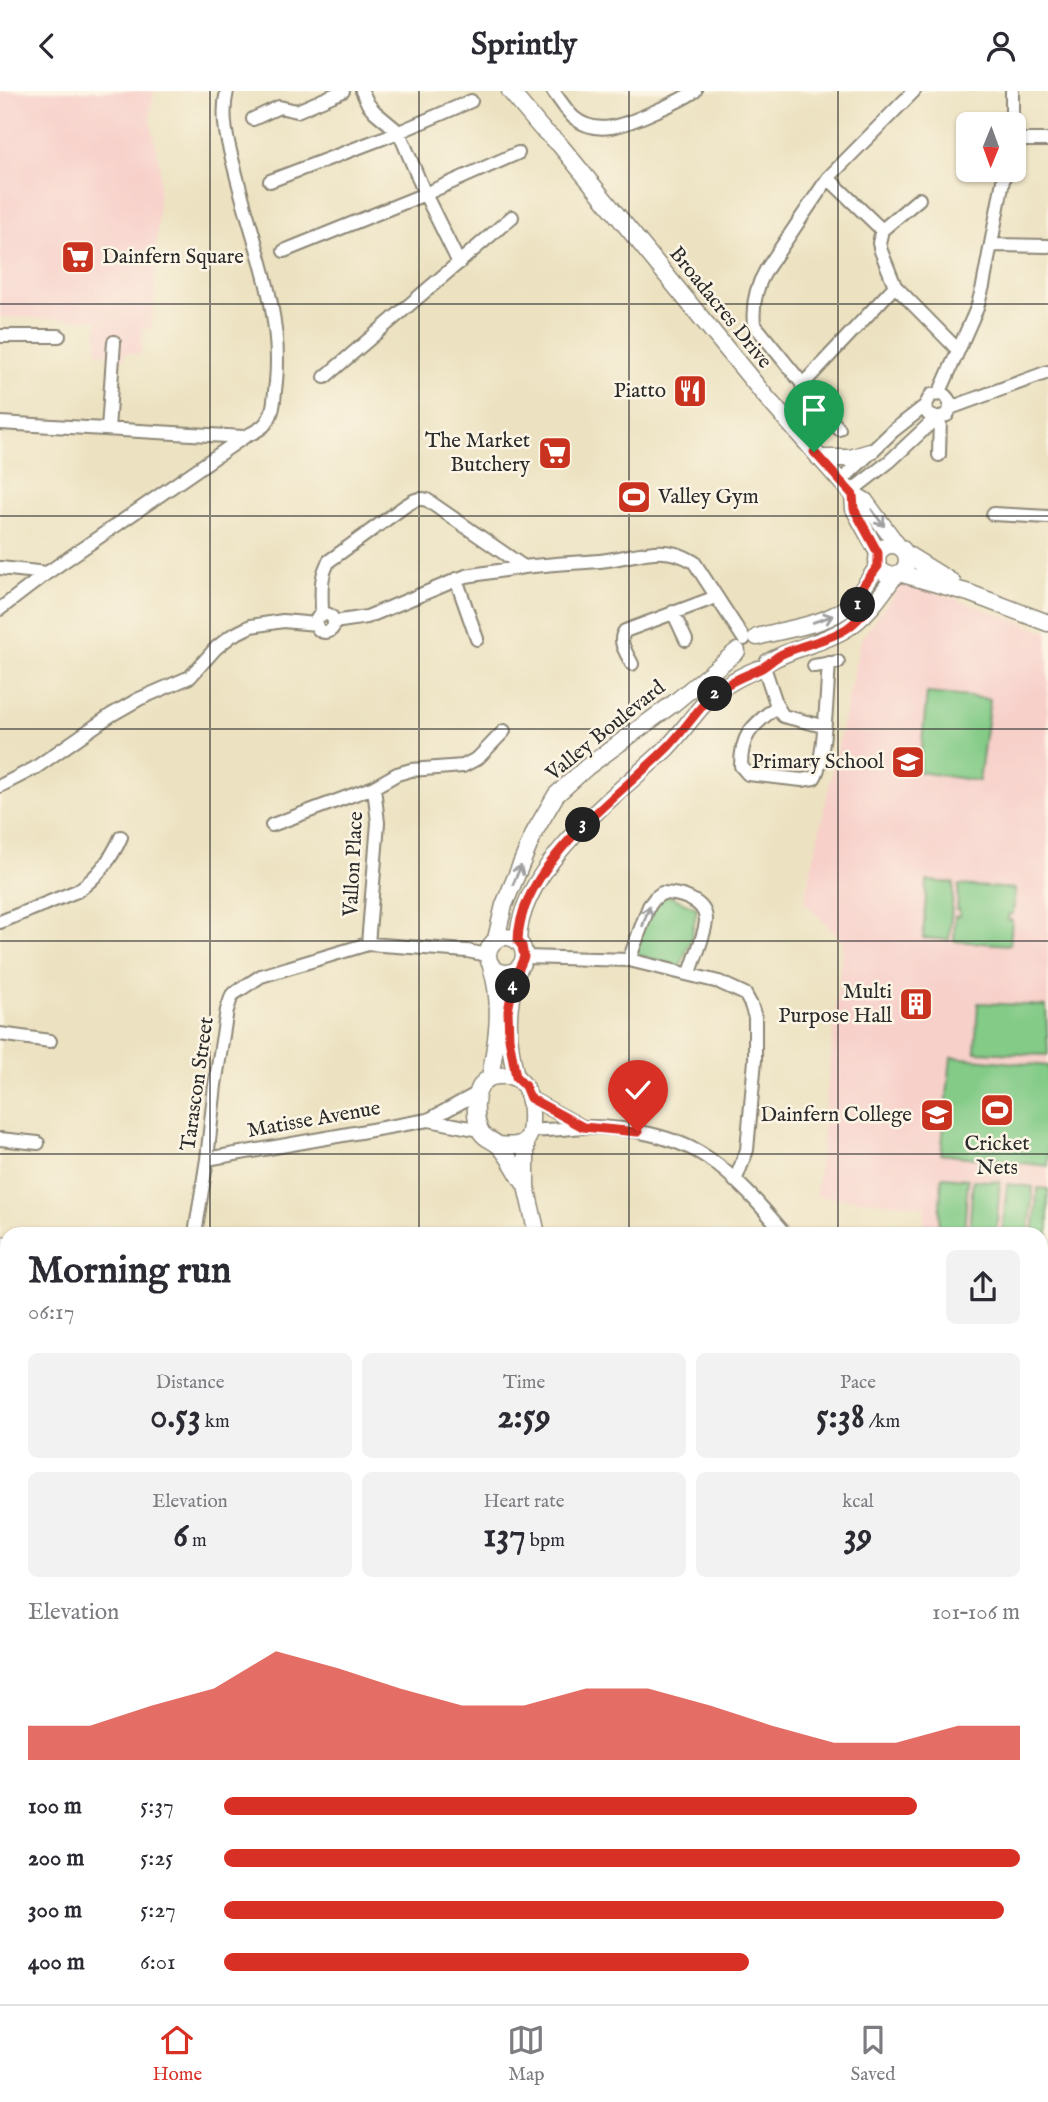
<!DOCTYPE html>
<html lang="en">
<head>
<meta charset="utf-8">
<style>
  body { margin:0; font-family:"IM FELL English",serif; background:#f2f2f3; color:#2b2b33; height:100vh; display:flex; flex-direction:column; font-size:26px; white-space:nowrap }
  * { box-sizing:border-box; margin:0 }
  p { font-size:23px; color:#7c7c81 }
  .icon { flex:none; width:38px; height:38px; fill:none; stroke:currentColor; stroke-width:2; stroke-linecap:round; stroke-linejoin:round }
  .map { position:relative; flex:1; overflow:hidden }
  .drawer { position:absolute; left:0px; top:1136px; width:1048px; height:779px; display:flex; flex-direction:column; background:#fff; border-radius:21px 21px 0 0; box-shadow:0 2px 5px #0004 }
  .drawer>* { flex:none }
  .needle { width:46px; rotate:181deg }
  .buttons { position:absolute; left:956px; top:21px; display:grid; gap:14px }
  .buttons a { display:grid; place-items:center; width:70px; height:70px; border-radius:10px; background:#fff; box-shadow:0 2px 5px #0004; font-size:35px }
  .pin { position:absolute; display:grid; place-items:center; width:60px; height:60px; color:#fff; margin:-72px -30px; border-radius:50% 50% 50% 0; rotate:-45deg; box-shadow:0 0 7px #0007 }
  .pin .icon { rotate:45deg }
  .km { position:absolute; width:35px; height:35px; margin:-18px; border-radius:50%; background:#222; color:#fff; font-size:19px; line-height:35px; text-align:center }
  .round { display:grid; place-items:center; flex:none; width:74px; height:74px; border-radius:10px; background:#f2f2f3 }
  .headline { display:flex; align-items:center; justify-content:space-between; height:119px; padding:0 28px }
  h1 { font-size:38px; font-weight:700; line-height:52px }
  .stats { display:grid; grid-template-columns:repeat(3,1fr); gap:10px; height:119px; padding:7px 28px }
  .stats div { display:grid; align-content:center; border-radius:10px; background:#f2f2f3; text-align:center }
  .stats b { font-size:35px; font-weight:700 }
  .stats small { font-size:19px; font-weight:400 }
  .stats p { font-size:19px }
  .chart { height:196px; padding:14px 28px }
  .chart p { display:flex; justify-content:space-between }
  .chart svg { width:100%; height:126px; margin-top:7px; fill:#d93025; opacity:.7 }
  ul { padding:0 28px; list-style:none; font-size:23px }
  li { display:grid; grid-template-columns:112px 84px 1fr; align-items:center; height:52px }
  li i { height:18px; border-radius:9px; background:#d93025 }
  header { display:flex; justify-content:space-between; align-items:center; height:91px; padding:0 28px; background:#fff; font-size:32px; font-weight:700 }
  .tab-bar { display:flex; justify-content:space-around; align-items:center; height:98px; border-top:2px solid #e1e1e2; background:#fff; font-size:19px; color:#7c7c81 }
  .tab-bar a { display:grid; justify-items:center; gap:4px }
  .tab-bar .on { color:#d93025 }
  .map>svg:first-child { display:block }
</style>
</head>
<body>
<header><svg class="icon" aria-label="back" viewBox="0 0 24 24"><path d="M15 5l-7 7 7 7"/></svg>Sprintly<svg class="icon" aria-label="person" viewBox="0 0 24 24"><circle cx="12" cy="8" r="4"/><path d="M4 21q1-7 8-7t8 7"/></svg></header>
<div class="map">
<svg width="1048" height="1913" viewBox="0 0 1048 1913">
  <rect width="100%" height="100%" fill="#fcf5e5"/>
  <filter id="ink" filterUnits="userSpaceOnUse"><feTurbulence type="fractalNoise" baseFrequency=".0143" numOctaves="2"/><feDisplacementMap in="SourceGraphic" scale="14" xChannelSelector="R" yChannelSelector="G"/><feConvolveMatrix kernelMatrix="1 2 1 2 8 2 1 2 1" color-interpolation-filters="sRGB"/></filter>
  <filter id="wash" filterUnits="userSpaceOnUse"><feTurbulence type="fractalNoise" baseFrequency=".00686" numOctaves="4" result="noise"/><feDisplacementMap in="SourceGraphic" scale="28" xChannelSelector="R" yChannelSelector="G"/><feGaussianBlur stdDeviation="1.57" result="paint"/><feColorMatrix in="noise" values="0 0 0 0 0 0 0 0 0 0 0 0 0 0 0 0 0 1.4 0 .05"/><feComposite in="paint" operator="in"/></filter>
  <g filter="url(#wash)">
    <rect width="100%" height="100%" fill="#ece2c1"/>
    <path fill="#f7d0ca" d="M0 0H154L150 27 160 76 155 197 152 237H143L141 263 124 262V267L114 266 113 262H97V229L0 226Z
      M904 490 1048 541V1544L1041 1543V1143H923L925 1115 816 1105 843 851 804 811 861 548Z"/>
    <path fill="#83cb87" stroke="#577b59" stroke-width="2" d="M927 602 990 608 979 690 919 681Z
      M927 790 954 792 949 849 923 847Z
      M959 794 1015 798 1013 823H1009L1008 829H1012L1010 854 954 850 955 825H959V819H957Z
      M662 802 697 817 691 848 680 876 635 863 640 838Z
      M978 912 1046 915 1048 964 975 961Z
      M951 966 1048 975V1075L941 1063Z
      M942 1086 968 1088 964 1143H938Z
      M973 1089 1000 1091 996 1143H969Z
      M1007 1093 1033 1096 1029 1143H1002Z
      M1038 1097 1048 1098V1158L1041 1157V1143H1033Z
      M1041 1190H1048V1249L1041 1248Z
      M1041 1261H1048V1488L1041 1487Z"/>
    <path fill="#73b0e5" stroke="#4f6e88" stroke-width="2" d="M7 1559V1908H33L36 1913H0V1567Z
      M1041 1617 1048 1619V1676L1041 1674Z"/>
  </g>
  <g filter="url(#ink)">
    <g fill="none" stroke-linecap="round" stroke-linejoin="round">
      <g stroke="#8c8676" stroke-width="16">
        <path id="minor" d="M362 0 368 13 375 21 399 41 425 103 459 172
          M553 0C559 8 566 19 573 26 599 48 630 31 656 20 670 14 683 8 695 0
          M253 28 279 16 297 20 343 0
          M1012 33V0
          M1013 49H1048
          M828 87 882 139
          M270 90 399 41 471 10
          M919 108 882 139 879 152 881 160 895 195 957 258
          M992 154 1048 155
          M284 160 425 103 518 62
          M0 245H59
          M325 286 512 126
          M802 294 895 195
          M939 303 977 217 983 195 1005 79
          M950 317 1048 281
          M0 332 244 346
          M108 338 114 251
          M839 338 754 233C752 213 756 196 766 179L828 87 914 0
          M939 364 940 327
          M841 390 893 340 925 315 931 304 943 303C951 309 952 316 947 324L936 327 928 323 925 315
          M850 401 890 370 936 327
          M993 423 1048 426
          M0 477 47 482
          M456 488 477 548
          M0 518 47 482 244 346C252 342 261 339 266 332 275 321 274 305 276 291 283 220 253 152 236 83 229 56 220 29 227 0
          M673 521 686 549
          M316 532a9 9 0 1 1 18 0a9 9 0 1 1-18 0Z
          M322 524C322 504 319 487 329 470L405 415C413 410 418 406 427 409L524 476C549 473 575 472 600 470 635 467 661 450 694 471L744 548
          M334 531 367 526 466 485 524 476
          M632 573C627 563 617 550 625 540L716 506
          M814 575 838 571
          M764 576 777 615 783 625 823 635
          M777 615C753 635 741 642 741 675L748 683 802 689 814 687C825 673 827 595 829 572
          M0 695 35 677 111 624 139 608 190 586 216 557 231 545 251 535 283 530 316 533
          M272 734 374 696 397 683 411 679 463 675 478 667 504 640
          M0 831 77 800C96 788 112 767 121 746
          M368 853 378 732 374 696
          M525 866 629 869 719 891 745 903 751 914 755 926V969L747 1059 735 1090
          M629 869 649 815 655 807 662 802C678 802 706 809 706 829 706 842 693 870 690 883
          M0 943 50 950
          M530 1007 583 1036
          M429 1029 480 1039
          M531 1039C549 1040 567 1037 585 1036 624 1035 676 1045 708 1067 737 1087 762 1116 785 1143
          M0 1048 38 1052
          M207 1068 428 1029 478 1002
          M195 1143 207 1068 215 994 227 919 232 904 261 885 368 853 467 860 488 864
          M0 1152 7 1153
          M0 1365 7 1364
          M219 1908 220 1913
          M912 1908 914 1913
          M532 1913 533 1908
          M649 1913V1908"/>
      </g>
      <g stroke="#8c8676" stroke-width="19">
        <path id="tertiary" d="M510 0 541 37 559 53 766 306 850 401 865 410 898 455
          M819 367H850L870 361
          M853 404 854 418 878 462
          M877 469a15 15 0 1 1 30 0a15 15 0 1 1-30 0Z
          M905 462 952 491
          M899 482 969 502 1048 532
          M757 546C784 538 828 534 849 514 861 503 869 488 878 475
          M768 571C792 557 820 553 844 539 866 527 882 503 896 483
          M488 864a18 18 0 1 1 36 0a18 18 0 1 1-36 0Z
          M496 848 504 814 535 740 556 704 587 676 674 612 737 560
          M518 850C519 777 616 704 666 658 680 644 691 627 704 613 719 597 738 586 758 578
          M490 986C497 948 503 913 491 875
          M516 986C507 949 505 914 519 877
          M526 1050V1095L537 1143
          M499 1054C508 1055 518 1056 525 1050 531 1045 531 1037 531 1030 532 1009 527 981 500 985 494 985 489 986 485 990 473 1000 474 1028 481 1041 485 1048 493 1049 498 1054 508 1062 518 1084 526 1095"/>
      </g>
      <use href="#minor" stroke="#fff" stroke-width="12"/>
      <use href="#tertiary" stroke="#fff" stroke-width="16"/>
    </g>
    <defs><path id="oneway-shaft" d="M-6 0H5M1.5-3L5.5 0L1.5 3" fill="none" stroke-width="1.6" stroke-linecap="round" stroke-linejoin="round" transform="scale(1.75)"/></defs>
    <g stroke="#a0a0a0">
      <use href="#oneway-shaft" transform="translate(878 427) rotate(54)"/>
      <use href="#oneway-shaft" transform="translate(823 528) rotate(-19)"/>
      <use href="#oneway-shaft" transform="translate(517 784) rotate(-67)"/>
      <use href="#oneway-shaft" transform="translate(646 825) rotate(-71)"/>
    </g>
  </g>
  <g fill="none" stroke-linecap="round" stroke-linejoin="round" filter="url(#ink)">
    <g stroke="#fff" stroke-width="14">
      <path id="route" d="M638 1041 583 1036 530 1007 525 995 516 986 509 947 508 920 514 889 524 866 522 855 518 850C519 774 619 705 668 656 687 637 700 612 722 597 734 588 747 584 760 578 768 574 774 567 782 563 803 553 827 550 846 538 854 533 860 526 866 520L853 509 878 475V462L854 418 853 404 814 361"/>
    </g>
    <use href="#route" stroke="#d93025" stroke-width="9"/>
  </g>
  <path fill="none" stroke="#2b2b2b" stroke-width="2" stroke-opacity="0.55" d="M210 0V1143M419 0V1143M629 0V1143M838 0V1143M0 213H1048M0 425H1048M0 638H1048M0 850H1048M0 1063H1048M0 1275H7M1041 1275H1048M0 1488H7M1041 1488H1048M0 1700H7M1041 1700H1048M210 1908V1913M419 1908V1913M629 1908V1913M838 1908V1913"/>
  <defs>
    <g id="supermarket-square" transform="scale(1.75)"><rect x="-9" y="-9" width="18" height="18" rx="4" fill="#c8321e" stroke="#fcf5e5"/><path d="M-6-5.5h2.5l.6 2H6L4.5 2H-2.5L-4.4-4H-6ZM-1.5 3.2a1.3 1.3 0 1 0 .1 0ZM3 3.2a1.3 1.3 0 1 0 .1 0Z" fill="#fff"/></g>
    <g id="restaurant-square" transform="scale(1.75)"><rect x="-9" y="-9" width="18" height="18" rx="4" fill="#c8321e" stroke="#fcf5e5"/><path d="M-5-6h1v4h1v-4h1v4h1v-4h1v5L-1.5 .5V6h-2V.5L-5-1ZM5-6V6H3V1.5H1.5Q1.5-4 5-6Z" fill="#fff"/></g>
    <g id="stadium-square" transform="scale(1.75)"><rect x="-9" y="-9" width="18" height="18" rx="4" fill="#c8321e" stroke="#fcf5e5"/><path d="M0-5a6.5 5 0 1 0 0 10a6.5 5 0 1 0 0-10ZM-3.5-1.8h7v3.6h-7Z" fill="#fff"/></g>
    <g id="school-square" transform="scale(1.75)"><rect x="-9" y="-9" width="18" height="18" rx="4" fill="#c8321e" stroke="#fcf5e5"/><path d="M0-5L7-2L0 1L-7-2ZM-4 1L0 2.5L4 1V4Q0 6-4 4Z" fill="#fff"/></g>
    <g id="building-square" transform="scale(1.75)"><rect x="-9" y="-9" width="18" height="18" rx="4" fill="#c8321e" stroke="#fcf5e5"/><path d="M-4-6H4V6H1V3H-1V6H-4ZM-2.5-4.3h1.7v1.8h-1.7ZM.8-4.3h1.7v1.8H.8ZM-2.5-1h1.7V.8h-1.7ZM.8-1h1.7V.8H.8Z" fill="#fff"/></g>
  </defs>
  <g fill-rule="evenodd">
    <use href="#supermarket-square" x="78" y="166"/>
    <use href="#restaurant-square" x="690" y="300"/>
    <use href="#supermarket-square" x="555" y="362"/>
    <use href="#stadium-square" x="634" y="406"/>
    <use href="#school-square" x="908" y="671"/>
    <use href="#building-square" x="916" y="913"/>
    <use href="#stadium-square" x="997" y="1019"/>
    <use href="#school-square" x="937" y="1024"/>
  </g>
  <g text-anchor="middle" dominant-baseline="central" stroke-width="5" stroke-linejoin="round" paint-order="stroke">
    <g font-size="21" fill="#2b2b2b" stroke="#fcf5e5" text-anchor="end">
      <text x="102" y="166" text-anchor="start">Dainfern Square</text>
      <text x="666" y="300">Piatto</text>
      <text x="530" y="350">The Market<tspan x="530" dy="24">Butchery</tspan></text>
      <text x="658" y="406" text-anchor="start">Valley Gym</text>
      <text x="884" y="671">Primary School</text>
      <text x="892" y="901">Multi<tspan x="892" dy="24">Purpose Hall</tspan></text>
      <text x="912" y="1024">Dainfern College</text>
      <text x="997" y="1053" text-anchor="middle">Cricket<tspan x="997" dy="24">Nets</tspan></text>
    </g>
    <g font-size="21" fill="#2b2b2b" stroke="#fcf5e5">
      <text transform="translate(720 217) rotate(51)">Broadacres Drive</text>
      <text transform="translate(606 640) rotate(-39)">Valley Boulevard</text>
      <text transform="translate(354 773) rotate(-87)">Vallon Place</text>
      <text transform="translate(198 993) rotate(-82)">Tarascon Street</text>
      <text transform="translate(314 1029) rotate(-10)">Matisse Avenue</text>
    </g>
  </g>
</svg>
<div class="buttons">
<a><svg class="needle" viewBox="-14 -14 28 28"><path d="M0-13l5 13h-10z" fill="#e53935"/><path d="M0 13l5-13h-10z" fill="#7c7c81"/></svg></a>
</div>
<div class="pin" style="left:814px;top:361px;background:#1e9e55"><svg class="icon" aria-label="arrive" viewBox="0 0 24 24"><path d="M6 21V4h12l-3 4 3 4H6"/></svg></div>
<div class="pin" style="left:638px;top:1041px;background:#d93025"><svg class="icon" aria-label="check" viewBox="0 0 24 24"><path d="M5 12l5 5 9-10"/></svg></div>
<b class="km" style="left:858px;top:514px">1</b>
<b class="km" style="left:715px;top:603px">2</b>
<b class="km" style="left:583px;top:734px">3</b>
<b class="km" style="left:513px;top:895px">4</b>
<section class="drawer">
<div class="headline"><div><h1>Morning run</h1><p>06:17</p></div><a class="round"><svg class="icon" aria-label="share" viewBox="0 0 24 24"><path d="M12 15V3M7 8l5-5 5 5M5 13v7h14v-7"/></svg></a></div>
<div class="stats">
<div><p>Distance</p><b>0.53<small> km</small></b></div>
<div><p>Time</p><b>2:59</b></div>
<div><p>Pace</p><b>5:38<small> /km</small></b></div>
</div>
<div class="stats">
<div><p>Elevation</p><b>6<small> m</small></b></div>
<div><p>Heart rate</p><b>137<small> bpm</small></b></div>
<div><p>kcal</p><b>39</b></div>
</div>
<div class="chart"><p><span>Elevation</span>101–106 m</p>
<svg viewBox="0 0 160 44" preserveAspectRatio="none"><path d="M0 44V32L10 32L20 25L30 19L40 6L50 12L60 19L70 25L80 25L90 19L100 19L110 25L120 32L130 38L140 38L150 32L160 32V44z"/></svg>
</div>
<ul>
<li><b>100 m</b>5:37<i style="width:87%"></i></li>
<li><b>200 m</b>5:25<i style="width:100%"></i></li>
<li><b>300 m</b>5:27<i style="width:98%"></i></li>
<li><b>400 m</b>6:01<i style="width:66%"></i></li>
</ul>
</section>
</div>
<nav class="tab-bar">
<a class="on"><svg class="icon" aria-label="home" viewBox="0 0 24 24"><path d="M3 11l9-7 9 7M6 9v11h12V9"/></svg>Home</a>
<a><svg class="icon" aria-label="map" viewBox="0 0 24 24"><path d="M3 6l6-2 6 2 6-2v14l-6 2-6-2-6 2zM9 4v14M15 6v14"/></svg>Map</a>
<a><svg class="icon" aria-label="saved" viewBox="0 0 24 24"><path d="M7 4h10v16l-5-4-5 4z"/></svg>Saved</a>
</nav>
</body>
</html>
